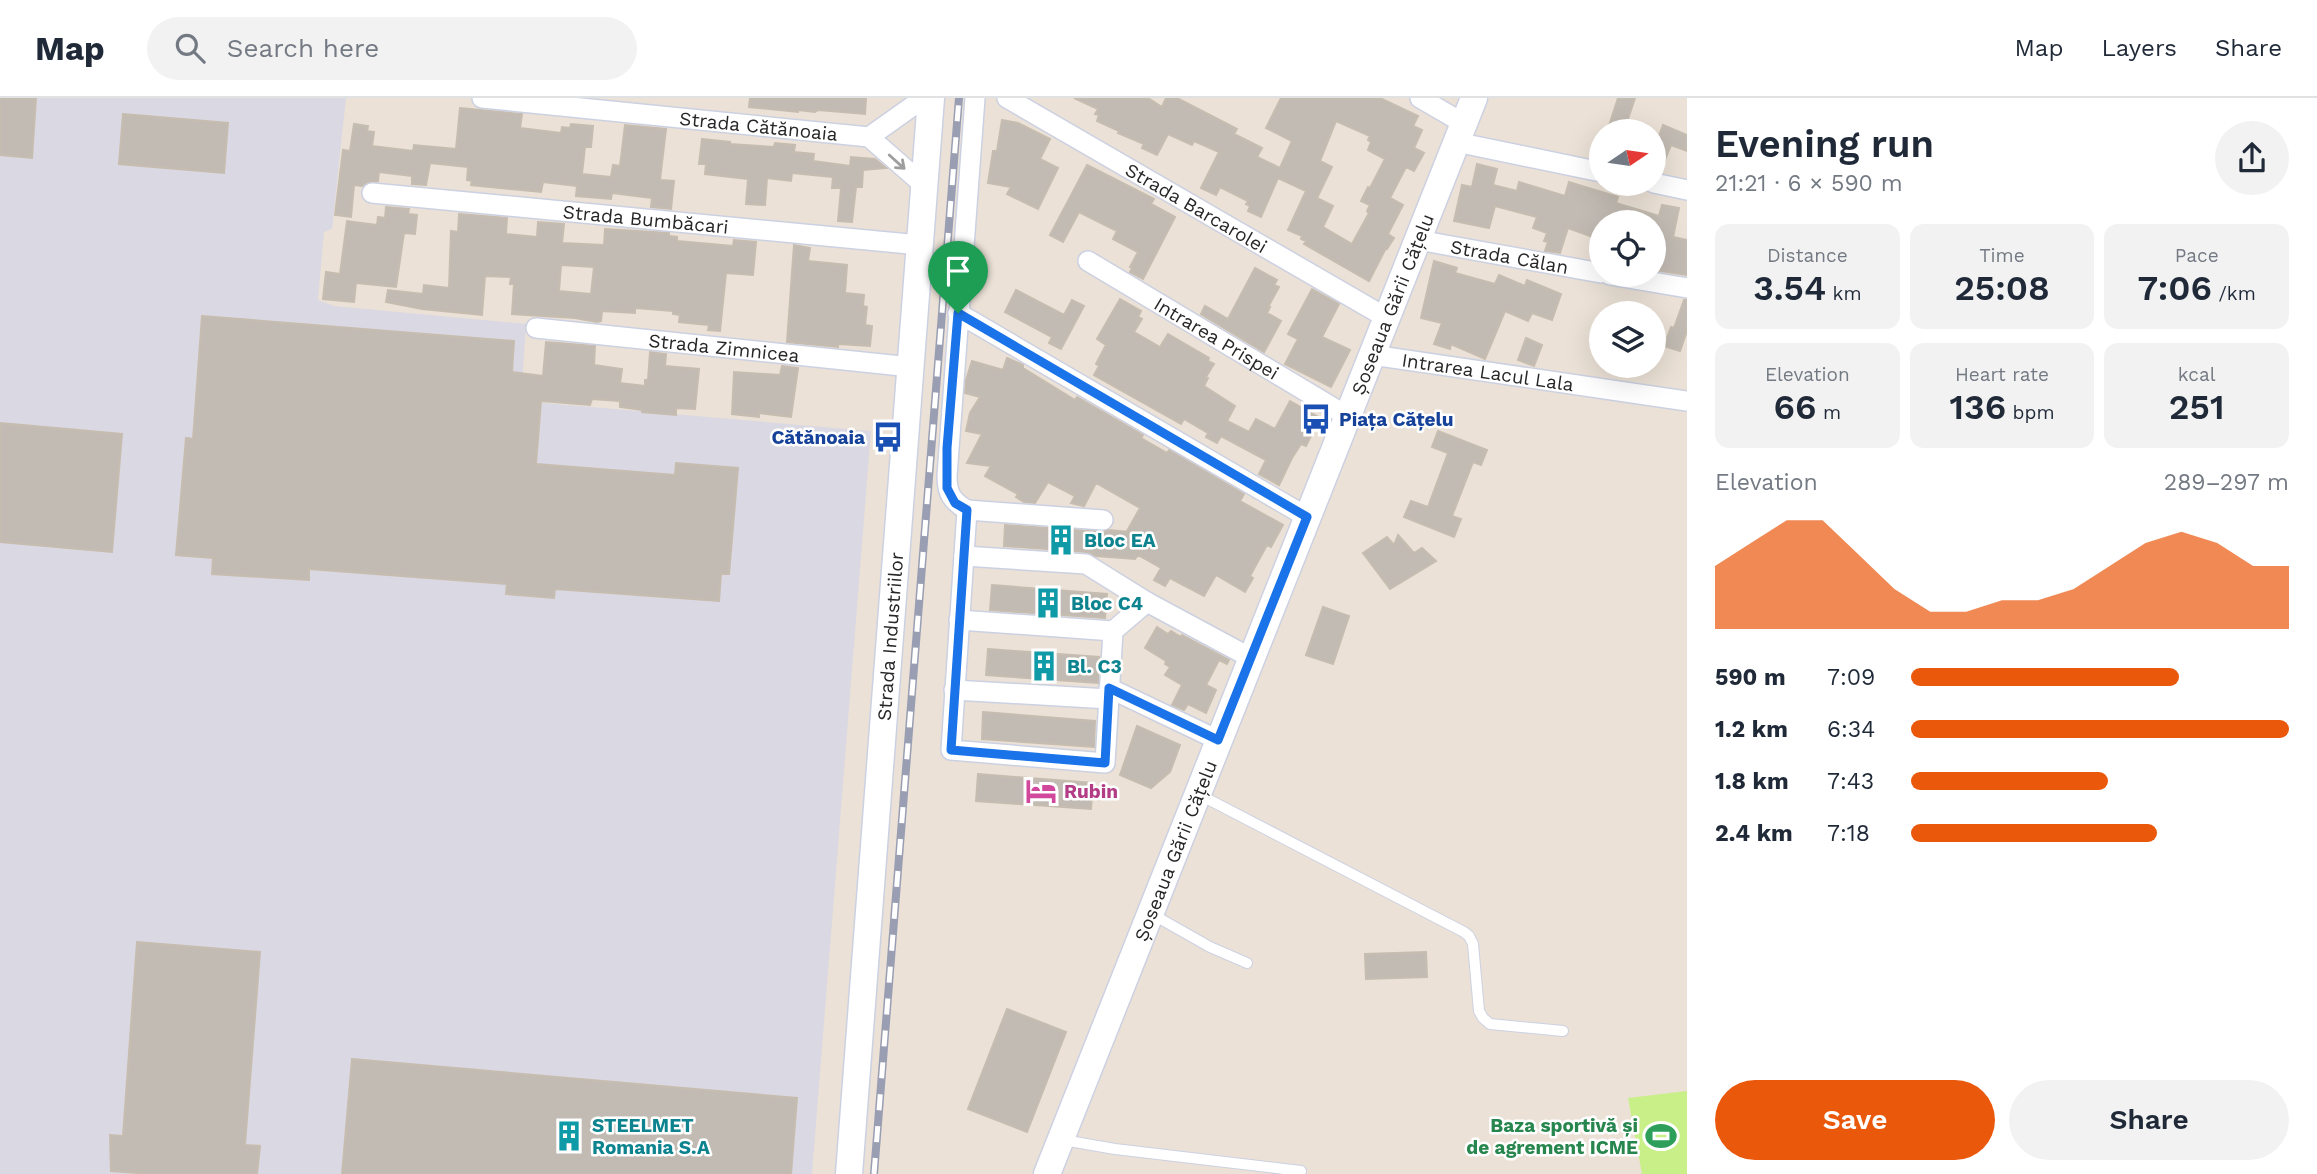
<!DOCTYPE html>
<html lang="en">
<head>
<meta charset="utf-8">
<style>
  body { margin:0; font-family:"Work Sans",sans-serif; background:#f2f2f3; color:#1f2937; height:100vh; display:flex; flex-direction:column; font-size:26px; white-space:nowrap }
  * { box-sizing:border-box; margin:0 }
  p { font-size:23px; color:#747a83 }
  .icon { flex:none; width:38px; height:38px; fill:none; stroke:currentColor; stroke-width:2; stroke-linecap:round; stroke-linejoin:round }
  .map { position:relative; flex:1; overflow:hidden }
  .sheet { display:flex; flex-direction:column; background:#fff; width:630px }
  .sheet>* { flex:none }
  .needle { width:46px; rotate:77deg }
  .buttons { position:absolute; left:1589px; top:21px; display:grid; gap:14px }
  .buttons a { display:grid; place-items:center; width:77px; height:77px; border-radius:50%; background:#fff; box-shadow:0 7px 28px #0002; font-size:35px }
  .pin { position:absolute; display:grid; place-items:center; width:60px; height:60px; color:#fff; margin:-72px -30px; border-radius:50% 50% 50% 0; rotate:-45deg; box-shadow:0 0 7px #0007 }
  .pin .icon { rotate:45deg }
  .round { display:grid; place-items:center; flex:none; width:74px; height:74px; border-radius:37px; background:#f2f2f3 }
  .head { display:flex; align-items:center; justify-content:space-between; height:119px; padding:0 28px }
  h1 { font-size:38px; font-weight:600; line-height:52px }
  .stats { display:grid; grid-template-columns:repeat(3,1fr); gap:10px; height:119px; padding:7px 28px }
  .stats div { display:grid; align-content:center; border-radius:14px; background:#f2f2f3; text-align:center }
  .stats b { font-size:35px; font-weight:600 }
  .stats small { font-size:19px; font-weight:400 }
  .stats p { font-size:19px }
  .chart { height:196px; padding:14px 28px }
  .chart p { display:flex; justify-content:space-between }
  .chart svg { width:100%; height:126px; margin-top:7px; fill:#ea580c; opacity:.7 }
  .primary-button { display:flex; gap:14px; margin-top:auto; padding:14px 28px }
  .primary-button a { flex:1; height:80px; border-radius:42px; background:#ea580c; color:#fff; font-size:28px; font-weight:600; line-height:80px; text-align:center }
  .primary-button a+a { background:#f2f2f3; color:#1f2937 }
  ul { padding:0 28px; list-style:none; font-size:23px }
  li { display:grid; grid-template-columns:112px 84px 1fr; align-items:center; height:52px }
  li i { height:18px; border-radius:9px; background:#ea580c }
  header { display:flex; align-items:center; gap:42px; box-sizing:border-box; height:98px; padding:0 35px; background:#fff; border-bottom:2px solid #e0e1e3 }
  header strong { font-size:33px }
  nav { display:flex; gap:38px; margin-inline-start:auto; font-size:24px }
  .search { width:490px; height:63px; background:#f2f2f3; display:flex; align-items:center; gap:18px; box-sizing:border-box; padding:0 24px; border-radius:38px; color:#747a83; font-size:26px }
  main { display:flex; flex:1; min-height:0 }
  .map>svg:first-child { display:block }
</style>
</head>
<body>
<header>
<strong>Map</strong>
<div class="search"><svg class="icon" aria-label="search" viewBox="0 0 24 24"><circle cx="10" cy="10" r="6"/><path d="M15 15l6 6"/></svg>Search here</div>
<nav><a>Map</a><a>Layers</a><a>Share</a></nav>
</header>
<main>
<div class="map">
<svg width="1687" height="1076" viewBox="0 0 1687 1076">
  <rect width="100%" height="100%" fill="#ebe1d6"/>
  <path fill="#dad8e2" d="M0 0H346L332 131 324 134 318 202 334 208 526 226 521 303 871 333 812 1076H0Z"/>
  <path fill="#c8ef88" d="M1687 993V1076H1642L1628 1000Z"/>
  <path fill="#c2bbb3" stroke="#c6bdb0" stroke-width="2" fill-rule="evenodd" d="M0 0H36L32 60 0 57Z
    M750 0H866L865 16 818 12 815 14 798 12V14L749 9Z
    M1074 0H1148L1162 9 1166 0H1177L1237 31 1234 36 1262 50 1257 59 1280 70 1292 43 1266 30 1281 0H1380L1418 18 1413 28 1422 32 1414 50 1424 55 1414 73 1406 69 1390 100 1403 107 1388 136 1394 140 1387 151 1386 150 1369 183 1304 146 1306 143 1301 141 1302 138 1288 132 1306 93 1278 80 1261 119 1248 113 1250 108 1246 106 1248 103 1220 89 1216 97 1201 90 1219 54 1194 43 1192 47 1168 36 1157 57 1142 50 1144 46 1118 35 1119 33 1097 23 1099 17 1095 16 1098 11ZM1336 23 1370 38 1368 42 1371 44 1368 52 1385 61 1370 90 1368 89 1361 103 1370 107 1367 113 1369 115 1352 146 1323 129 1333 108 1317 100 1332 69 1320 63Z
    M1618 0H1635L1624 33 1608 31Z
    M460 10 522 16 520 30 561 35 562 29 570 30 571 26 593 28 591 49H585L582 76 611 79 613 67 620 68 625 27 666 31 660 82 674 83 671 111 651 109 652 100 612 95 611 101 576 98 577 88 543 84 541 94 471 87 472 83 467 82 468 69 430 65 426 87 412 86V78L379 74 378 83 368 84 362 88 354 87 351 119 335 117 343 52 350 53 354 26 368 28 367 33 374 34 372 48 413 53 414 47 456 51Z
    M123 16 228 25 224 75 119 66Z
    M1002 22 1018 25 1050 41 1040 61 1058 70 1038 111 1007 96 1011 89 988 85 993 53H997Z
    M1663 27 1687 37V53L1671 47 1665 62 1654 58V52Z
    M702 41 730 44V46L774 49 775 45 795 47 794 54 814 56 813 63 850 68 851 59 875 61 886 70 863 72 862 89H856L852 124 838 123 841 90H832L833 79 792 75 791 83 767 80 765 107 746 106 748 81 705 76 706 66H699Z
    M1477 66 1497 71 1493 87 1517 93 1519 84 1565 98 1569 84 1618 99 1616 105 1659 118 1662 107 1679 110 1673 139 1687 142V177L1654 172V124H1601V142L1568 130 1560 155 1545 153 1548 144 1544 143 1547 135 1533 130 1537 119 1495 108 1489 130 1454 123 1462 87 1472 89Z
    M1087 67 1154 101 1151 106 1175 119 1143 181 1130 174 1132 170 1130 169 1138 154 1113 141 1117 133 1079 114 1063 144 1050 137Z
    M386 109 409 111 408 116 417 117 415 136 404 135 396 189 356 185 354 204 323 201 326 174 340 176 347 123 377 127 378 119 385 120Z
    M459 116 507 120 506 136 537 139 538 124 564 126 562 145 604 147 605 131 669 135V138L677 139V143L733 148 734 142 756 144 753 177 726 175 720 233 708 232 709 227 679 224 680 217 673 216V213L635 210V215L602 213 601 223 597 224 575 220 512 216 514 186H510L511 179 485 178 482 217 422 211 386 204 388 192 423 196 424 187 449 190 451 133 458 134ZM561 167 594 169 591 196 559 193Z
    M794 147 810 150 808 163 847 167 845 195 864 197 863 208 867 209 865 227 872 228 870 248 838 246V249L787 244Z
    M1434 163 1457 170 1455 175 1495 186 1499 177 1525 188 1527 182 1561 196 1552 222 1532 215 1528 223 1505 213 1485 261 1451 246 1450 251 1434 246 1442 225 1421 220Z
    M1255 170 1277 182 1274 187 1279 189 1268 209H1270L1267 215 1281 223 1264 254 1201 216 1205 208 1228 221Z
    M1312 191 1339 206 1322 239 1350 252 1331 289 1285 266 1298 241 1288 236Z
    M1016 192 1064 217 1072 202 1084 208 1061 251 1049 245 1052 239 1005 214Z
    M1120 201 1141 213 1138 219 1142 221 1134 234 1160 249 1168 236 1209 260 1208 263 1214 266 1206 279 1208 280 1204 288 1235 308 1227 323 1249 334 1256 321 1275 331 1290 303 1320 320 1306 348 1301 346 1292 360 1279 387 1259 376 1266 362 1221 338 1217 345 1206 339 1208 335 1184 321 1181 326 1094 277 1099 268 1096 266 1106 247 1097 241Z
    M1684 202H1687V233L1680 253 1664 248 1671 229 1674 230Z
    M202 218 514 243 512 274 543 278 546 244 595 248 594 267 622 271 620 285 645 288V282H648L650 254 666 256 665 268 699 271 695 311 676 310V317L642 314V312L620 309V303L592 301 590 307 541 303 536 366 675 377 676 365 738 370 729 476H721L719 503 555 491 554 500 506 496 507 486 309 471V482L212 476 213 460 176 457 186 340 193 341Z
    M1526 240 1542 247 1534 268 1518 262Z
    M1007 260 1023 267V270L1075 302 1077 299 1143 337 1141 340 1167 355 1169 352 1244 396 1240 403 1283 427 1271 449 1267 447 1250 478 1253 480 1245 494 1216 477 1204 498 1170 480 1165 488 1154 482 1161 470 1138 457 1135 461 1096 458 1087 454 1004 448 1005 427 1102 434 1109 432 1129 434 1127 433 1140 410 1096 385 1084 408 1071 405 1075 398 1048 384 1035 405 1024 404 1016 399 1018 396 985 378 991 368 967 365 982 336 966 333 970 315 980 299 965 295 966 282 972 263 1003 272Z
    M782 268 798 270 791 319 759 315V319L732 316 734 274 780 277Z
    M0 325 122 336 112 454 0 444Z
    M1438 333 1487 352 1481 367 1473 364 1452 418 1461 421 1454 439 1404 419 1411 403 1428 409 1448 355 1432 349Z
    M1398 437 1414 455 1422 450 1436 463 1390 491 1363 455 1387 439 1394 447Z
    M992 487 1107 496 1105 520 990 512Z
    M1323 509 1349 518 1333 566 1306 557Z
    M1157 529 1168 536 1171 533 1181 539 1182 537 1229 562 1227 566 1219 562 1206 587 1216 592 1206 615 1188 606 1184 612 1172 607 1182 587 1165 577 1170 569 1165 566 1166 563 1145 550Z
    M988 551 1099 559 1098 585 986 577Z
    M983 614 1095 623 1094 649 982 641Z
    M1137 628 1180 647 1170 674 1151 690 1120 677Z
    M978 676 1093 685 1091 711 976 703Z
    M137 844 260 854 245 1047 260 1048 257 1076H151L111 1073 110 1037 123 1038Z
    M1426 854 1427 879 1366 881 1365 856Z
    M1007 911 1066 934 1027 1034 968 1011Z
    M352 961 797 1000 791 1076H342Z"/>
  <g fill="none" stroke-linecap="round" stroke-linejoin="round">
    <g stroke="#ccd1e2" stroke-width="12">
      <path id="lane" d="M1200 697 1464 834 1469 838 1473 846 1479 913 1483 920 1490 926 1563 933
        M1150 815 1210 849 1247 865
        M1063 1042 1115 1051 1301 1073"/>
    </g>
    <g stroke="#ccd1e2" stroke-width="22">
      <g id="street">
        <path id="s1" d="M482 0 869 39 925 88"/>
        <path id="s2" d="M1007 0 1387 220"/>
        <path d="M1420 0 1463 25"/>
        <path d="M869 39 924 0"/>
        <path d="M1456 44 1601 74"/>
        <path d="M1654 85 1687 92"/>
        <path id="s3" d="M372 95 920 147"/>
        <path id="s4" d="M1418 142 1601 175"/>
        <path id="s5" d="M1088 163 1347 318"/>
        <path d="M1610 177 1687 190"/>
        <path d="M958 215 1307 419"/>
        <path id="s6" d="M536 230 911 269"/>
        <path id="s7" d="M1372 257 1687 303"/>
        <path d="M967 412C952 403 947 396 947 378L975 0"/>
        <path d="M1103 422 967 412 951 652 1105 665 1113 533 1147 504"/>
        <path d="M964 458 1086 466 1147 504 1251 560"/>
        <path d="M959 522 1113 533"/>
        <path d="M1109 590 1218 642"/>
        <path d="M954 592 1109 601"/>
      </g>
    </g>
    <g stroke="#ccd1e2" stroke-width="29">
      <g id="secondary">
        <path id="s8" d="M849 1076 931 0"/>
        <path id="s9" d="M1047 1076 1474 0"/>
      </g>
    </g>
    <use href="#lane" stroke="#fff" stroke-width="10"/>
    <use href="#street" stroke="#fff" stroke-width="19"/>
    <use href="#secondary" stroke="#fff" stroke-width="26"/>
    <g stroke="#999eb3" stroke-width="8">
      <path id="rail" d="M874 1076 959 0"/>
    </g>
    <use href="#rail" stroke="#fff" stroke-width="5" stroke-dasharray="16" stroke-linecap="butt"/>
  </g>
  <defs><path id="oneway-shaft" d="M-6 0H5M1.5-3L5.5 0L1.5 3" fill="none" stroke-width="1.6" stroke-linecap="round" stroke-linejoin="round" transform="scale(1.75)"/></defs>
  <use stroke="#9e9e9e" href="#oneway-shaft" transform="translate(897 64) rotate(42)"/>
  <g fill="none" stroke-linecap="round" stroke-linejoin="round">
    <g stroke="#fff" stroke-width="14">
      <path id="route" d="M958 215 1307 419 1218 642 1109 590 1105 665 951 652 967 412 955 405 947 390V350Z"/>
    </g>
    <use href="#route" stroke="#1a73e8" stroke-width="9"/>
  </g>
  <defs>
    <g id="bus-bare" transform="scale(2.415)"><path d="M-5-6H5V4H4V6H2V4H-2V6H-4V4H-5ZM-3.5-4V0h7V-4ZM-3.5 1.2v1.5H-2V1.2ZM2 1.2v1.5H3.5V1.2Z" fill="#1a4fb4" stroke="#fff" stroke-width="2.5" paint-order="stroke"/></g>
    <g id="building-bare" transform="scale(2.415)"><path d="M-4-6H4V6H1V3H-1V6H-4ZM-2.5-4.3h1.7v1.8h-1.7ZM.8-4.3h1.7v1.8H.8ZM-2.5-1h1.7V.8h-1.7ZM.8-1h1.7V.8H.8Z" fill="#0f9aa8" stroke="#fff" stroke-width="2.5" paint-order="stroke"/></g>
    <g id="hotel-bare" transform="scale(2.415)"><path d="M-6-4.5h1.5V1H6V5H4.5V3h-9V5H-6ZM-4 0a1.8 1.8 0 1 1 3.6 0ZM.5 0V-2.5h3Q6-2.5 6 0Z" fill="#d1479c" stroke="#fff" stroke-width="2.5" paint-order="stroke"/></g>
    <g id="stadium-bare" transform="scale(2.415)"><path d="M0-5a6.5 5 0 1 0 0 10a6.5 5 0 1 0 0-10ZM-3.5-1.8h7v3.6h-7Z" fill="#2e9e5b" stroke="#fff" stroke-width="2.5" paint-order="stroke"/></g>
  </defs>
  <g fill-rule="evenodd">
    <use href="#bus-bare" x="1316" y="321"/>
    <use href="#bus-bare" x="888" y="339"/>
    <use href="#building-bare" x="1061" y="442"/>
    <use href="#building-bare" x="1048" y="505"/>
    <use href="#building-bare" x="1044" y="568"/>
    <use href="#hotel-bare" x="1041" y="693"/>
    <use href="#building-bare" x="569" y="1038"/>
    <use href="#stadium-bare" x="1661" y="1038"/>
  </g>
  <g text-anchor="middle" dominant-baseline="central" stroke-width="5" stroke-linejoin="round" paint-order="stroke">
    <g font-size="19" fill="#272727" stroke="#fff">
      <text stroke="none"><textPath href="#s1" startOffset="278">Strada Cătănoaia</textPath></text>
      <text stroke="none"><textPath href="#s2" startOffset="219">Strada Barcarolei</textPath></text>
      <text stroke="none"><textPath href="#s3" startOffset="275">Strada Bumbăcari</textPath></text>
      <text stroke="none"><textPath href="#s4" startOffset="93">Strada Călan</textPath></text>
      <text stroke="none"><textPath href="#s9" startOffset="936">Șoseaua Gării Cățelu</textPath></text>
      <text stroke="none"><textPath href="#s5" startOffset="150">Intrarea Prispei</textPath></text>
      <text stroke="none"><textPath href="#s6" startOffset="189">Strada Zimnicea</textPath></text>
      <text stroke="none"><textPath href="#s7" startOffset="117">Intrarea Lacul Lala</textPath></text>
      <text stroke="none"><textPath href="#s8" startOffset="539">Strada Industriilor</textPath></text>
      <text stroke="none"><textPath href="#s9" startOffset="348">Șoseaua Gării Cățelu</textPath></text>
    </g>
    <g font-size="19" font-weight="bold" fill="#164399" stroke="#fff" text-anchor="start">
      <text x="1339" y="321">Piața Cățelu</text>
      <text x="865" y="339" text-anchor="end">Cătănoaia</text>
    </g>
    <g font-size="19" font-weight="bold" fill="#0d838f" stroke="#fff" text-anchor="start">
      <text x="1084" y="442">Bloc EA</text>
      <text x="1071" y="505">Bloc C4</text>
      <text x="1067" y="568">Bl. C3</text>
      <text x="592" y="1027">STEELMET<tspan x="592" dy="22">Romania S.A</tspan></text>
    </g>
    <g font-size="19" font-weight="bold" fill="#b23c85" stroke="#fff" text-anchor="start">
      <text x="1064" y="693">Rubin</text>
    </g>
    <g font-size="19" font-weight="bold" fill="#27864d" stroke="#fff" text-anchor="end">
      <text x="1638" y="1027">Baza sportivă și<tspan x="1638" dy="22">de agrement ICME</tspan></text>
    </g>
  </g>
</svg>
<div class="buttons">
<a><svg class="needle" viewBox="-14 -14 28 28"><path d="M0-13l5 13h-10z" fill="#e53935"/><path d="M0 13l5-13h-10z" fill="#747a83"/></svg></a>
<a><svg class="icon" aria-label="locate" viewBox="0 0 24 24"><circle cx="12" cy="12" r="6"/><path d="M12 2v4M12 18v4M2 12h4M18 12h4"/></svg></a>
<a><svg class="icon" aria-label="layers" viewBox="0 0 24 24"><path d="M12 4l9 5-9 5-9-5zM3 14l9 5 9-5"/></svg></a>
</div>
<div class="pin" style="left:958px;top:215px;background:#1e9e55"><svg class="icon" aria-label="arrive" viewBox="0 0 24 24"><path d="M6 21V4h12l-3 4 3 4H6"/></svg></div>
</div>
<section class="sheet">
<div class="head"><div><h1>Evening run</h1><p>21:21 · 6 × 590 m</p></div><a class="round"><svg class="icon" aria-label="share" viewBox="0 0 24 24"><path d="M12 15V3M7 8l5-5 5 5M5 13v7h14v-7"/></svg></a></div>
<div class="stats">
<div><p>Distance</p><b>3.54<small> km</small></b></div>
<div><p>Time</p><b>25:08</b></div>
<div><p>Pace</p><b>7:06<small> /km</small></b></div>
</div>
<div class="stats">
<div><p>Elevation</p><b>66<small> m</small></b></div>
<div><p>Heart rate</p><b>136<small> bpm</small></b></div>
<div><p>kcal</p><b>251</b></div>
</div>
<div class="chart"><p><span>Elevation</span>289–297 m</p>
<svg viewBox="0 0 160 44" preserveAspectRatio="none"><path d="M0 44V22L10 14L20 6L30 6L40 18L50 30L60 38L70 38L80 34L90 34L100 30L110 22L120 14L130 10L140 14L150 22L160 22V44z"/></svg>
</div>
<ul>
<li><b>590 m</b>7:09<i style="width:71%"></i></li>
<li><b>1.2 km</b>6:34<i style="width:100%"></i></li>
<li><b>1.8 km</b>7:43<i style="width:52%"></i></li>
<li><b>2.4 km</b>7:18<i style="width:65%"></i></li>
</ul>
<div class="primary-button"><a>Save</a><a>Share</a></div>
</section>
</main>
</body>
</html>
